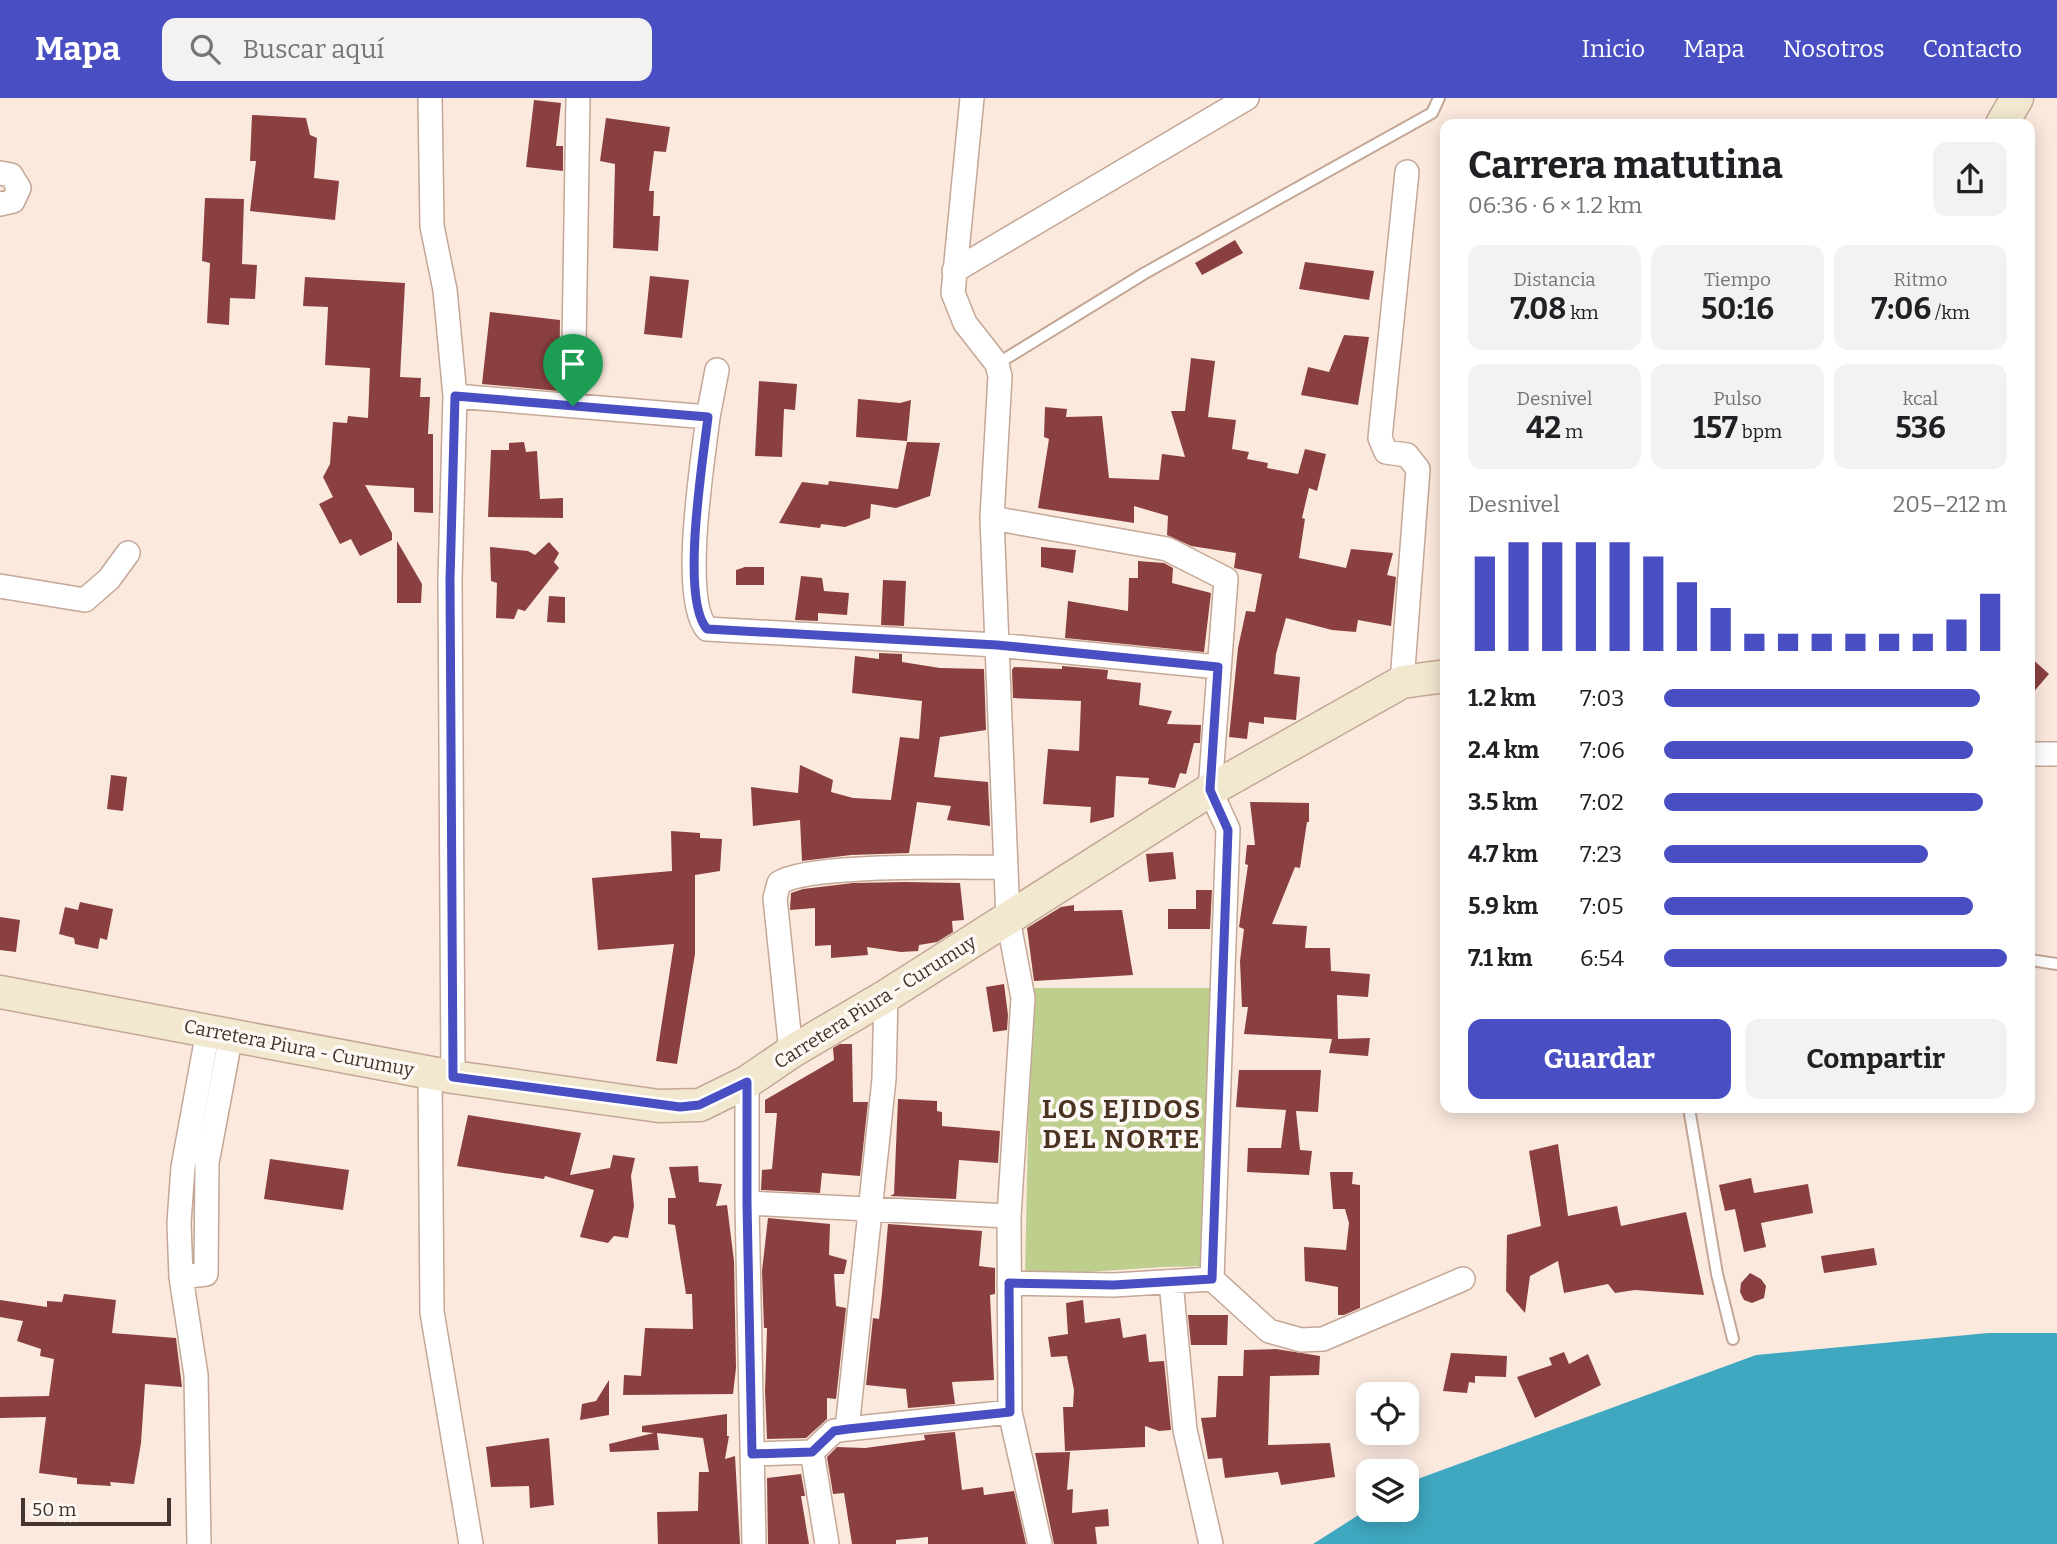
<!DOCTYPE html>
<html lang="es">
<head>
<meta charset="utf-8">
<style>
  body { margin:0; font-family:Bitter,serif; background:#f2f2f2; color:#202124; height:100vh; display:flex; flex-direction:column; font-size:26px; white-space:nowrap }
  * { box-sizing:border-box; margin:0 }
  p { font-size:23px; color:#757577 }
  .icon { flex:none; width:38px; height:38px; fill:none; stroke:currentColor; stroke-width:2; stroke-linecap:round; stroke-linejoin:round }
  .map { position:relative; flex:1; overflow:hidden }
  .sheet { position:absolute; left:1440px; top:21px; width:595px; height:994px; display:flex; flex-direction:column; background:#fff; border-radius:14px; box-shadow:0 4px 18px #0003 }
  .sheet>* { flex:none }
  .buttons { position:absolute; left:1356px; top:1284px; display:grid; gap:14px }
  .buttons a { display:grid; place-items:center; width:63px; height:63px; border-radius:14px; background:#fff; box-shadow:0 4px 18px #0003; font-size:35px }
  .scale { position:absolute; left:21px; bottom:18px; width:150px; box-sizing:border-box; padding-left:7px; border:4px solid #41352e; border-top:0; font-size:19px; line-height:24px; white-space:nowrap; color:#41352e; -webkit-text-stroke:5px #fff9f5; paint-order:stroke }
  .pin { position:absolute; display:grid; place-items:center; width:60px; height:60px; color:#fff; margin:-72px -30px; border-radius:50% 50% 50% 0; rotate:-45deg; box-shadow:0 0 7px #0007 }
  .pin .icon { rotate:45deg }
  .round { display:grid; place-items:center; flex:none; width:74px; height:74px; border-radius:14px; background:#f2f2f2 }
  .overview { display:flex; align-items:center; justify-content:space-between; height:119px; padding:0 28px }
  h1 { font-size:38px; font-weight:700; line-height:52px }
  .stats { display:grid; grid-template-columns:repeat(3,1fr); gap:10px; height:119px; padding:7px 28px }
  .stats div { display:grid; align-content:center; border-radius:14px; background:#f2f2f2; text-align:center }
  .stats b { font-size:30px; font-weight:700 }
  .stats small { font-size:19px; font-weight:400 }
  .stats p { font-size:19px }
  .chart { height:196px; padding:14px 28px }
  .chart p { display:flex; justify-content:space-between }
  .chart svg { width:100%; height:126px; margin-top:7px; stroke:#4a4ec3; stroke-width:6 }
  .action { display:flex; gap:14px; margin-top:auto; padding:14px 28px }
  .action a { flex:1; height:80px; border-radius:14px; background:#4a4ec3; color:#fff; font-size:28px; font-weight:700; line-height:80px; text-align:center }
  .action a+a { background:#f2f2f2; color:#202124 }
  ul { padding:0 28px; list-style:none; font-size:23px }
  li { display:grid; grid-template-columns:112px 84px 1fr; align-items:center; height:52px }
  li i { height:18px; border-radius:9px; background:#4a4ec3 }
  header { display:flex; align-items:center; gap:42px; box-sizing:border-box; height:98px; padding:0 35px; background:#4a4ec3; color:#fff }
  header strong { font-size:33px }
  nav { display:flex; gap:38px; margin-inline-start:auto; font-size:24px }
  .search { width:490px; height:63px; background:#f2f2f2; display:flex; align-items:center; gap:18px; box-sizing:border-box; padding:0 24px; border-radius:14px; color:#757577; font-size:26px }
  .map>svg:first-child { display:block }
</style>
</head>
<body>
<header>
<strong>Mapa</strong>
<div class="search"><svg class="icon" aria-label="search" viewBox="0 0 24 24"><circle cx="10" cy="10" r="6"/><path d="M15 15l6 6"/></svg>Buscar aquí</div>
<nav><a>Inicio</a><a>Mapa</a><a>Nosotros</a><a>Contacto</a></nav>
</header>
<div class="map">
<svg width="2057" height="1446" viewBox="0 0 2057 1446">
  <rect width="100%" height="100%" fill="#fbe9dd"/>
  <path fill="#becf8d" d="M1031 890H1213L1207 1168 1163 1169 1025 1178Z"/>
  <path fill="#3fa8c0" d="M1988 1235H2057V1446H1313L1368 1411 1407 1412V1387L1415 1382 1756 1257Z"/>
  <path fill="#8a4040" d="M534 2 561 5 556 48H563V73L526 69Z
    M252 17 306 20 310 37 317 40 314 80 339 83 335 122 250 113 256 63H250Z
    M606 20 670 29 666 54 654 53 649 93H654L653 118H660L658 153 613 150 615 66 600 63Z
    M205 100 244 101 242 166 257 167 255 201 230 200 229 227 207 225 210 165 202 163Z
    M1235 142 1243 155 1202 177 1195 165Z
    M1305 164 1374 173 1369 202 1299 191Z
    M650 178 689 182 682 240 644 236Z
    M305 179 405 185 400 279 421 280 420 299H430L428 336H433V415L414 414V390L365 387 392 435V442L360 458 351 441 340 446 319 406 333 399 323 379 330 366 333 324 347 325 348 318 368 320 370 270 325 267 328 209 303 208Z
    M490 214 560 222 559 293 482 286Z
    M1344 237 1369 239 1358 307 1301 297 1308 269 1329 274Z
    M1191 260 1215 263 1208 319 1236 322 1232 351 1249 354 1247 361 1268 365 1267 370 1298 376 1305 351 1326 356 1317 393 1309 390 1302 420 1305 421 1299 460 1346 470 1351 451 1393 455 1387 477 1396 479 1391 528 1358 522 1356 534 1332 532 1286 520 1276 556 1274 576 1300 579 1296 622 1264 619V626L1249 624 1247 641 1229 639 1238 550 1246 513 1255 514 1262 476 1234 470 1236 455 1191 448 1167 437 1168 418 1134 408V425L1038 410 1049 341 1044 339 1045 309 1067 311 1066 319 1102 318 1109 380 1159 382 1162 356 1185 359 1171 313H1185Z
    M759 283 797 286 795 312 784 311 782 359 755 358Z
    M858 301 900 305 911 302 907 343 856 339Z
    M524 344 526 354 537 353 540 401 563 400V420L488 419 491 352H509V345Z
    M907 344 940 345 930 398 896 410 871 406 870 420 845 429 821 426 820 430 779 425 802 384 828 387 829 383 898 391Z
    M397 443 422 486 421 505H397Z
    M549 444 559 455 554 464 559 470 525 513 518 511 514 521 496 520 497 485 491 483 490 449 528 453 535 457Z
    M1041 449 1076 452 1073 475 1041 469Z
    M1138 463 1164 465 1173 470 1172 485 1211 495 1204 554 1065 540 1068 503 1128 513 1129 480H1138Z
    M745 469H764V487H736V472Z
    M801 478 822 480 824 493 849 495 847 517 818 515V523L795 522Z
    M883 482 906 483 904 528 881 527Z
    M549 498 565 499V525L547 524Z
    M879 555 902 556V564L940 570 984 571 986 632 940 639 934 679 988 684 990 728 947 722 951 708 917 704 909 755 851 757 802 763 800 722 753 728 751 689 798 695 800 667 833 682 831 694 853 700 891 702 900 639 919 641 922 603 852 595 855 558 879 561Z
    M2030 559 2049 576 2030 598Z
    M1062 568 1108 572 1107 581 1141 585 1139 607 1172 613 1167 626 1201 627 1200 645H1194L1186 676 1180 675 1175 690 1148 686 1149 680 1116 678 1114 719 1090 725 1091 709 1043 706 1048 651 1079 653 1081 603 1013 600 1012 572 1014 569 1062 571Z
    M111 677 127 679 123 713 107 711Z
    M1250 704 1309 705V724H1307L1300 770 1295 769 1272 826 1307 828 1305 850H1330L1331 873 1370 876 1368 899 1337 897 1338 941 1370 940 1368 958 1329 955 1332 941 1244 936 1248 909H1242L1240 863 1244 831 1239 829 1248 767 1245 766 1247 747H1255Z
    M671 733 700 735V740L722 741 720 773 695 777V856L677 966 656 963 674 846 598 852 592 780 672 773Z
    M1173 754 1176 781 1149 784 1146 756Z
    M905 784 960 785 964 822 952 823 953 834 937 844 919 847 918 853 901 854 867 849 868 857 831 860V847L815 848V810L790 812 791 795 803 791 853 785Z
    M1196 792H1212L1210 831H1168V811H1196Z
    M80 804 113 811 107 842 100 840 98 851 75 846 74 840 59 836 65 809 78 812Z
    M1074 807V813L1122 812 1133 877 1034 883 1027 830 1061 809Z
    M0 819 20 822 16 854 0 852Z
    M1004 886 1008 917 1007 932 993 934 986 889Z
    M840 946H852L853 1004H868L860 1078 822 1075 820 1095 761 1092 762 1072 772 1071 777 1015H765V1002L834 962 833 950Z
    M1239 972H1321L1318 1014 1296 1013 1300 1052 1312 1053 1309 1077 1247 1074 1248 1050H1281L1286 1012 1236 1009Z
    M898 1001 937 1003V1013L942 1014V1028L1000 1033 998 1065 959 1062 956 1101 890 1098 894 1096Z
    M468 1017 581 1035 570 1077 610 1070 613 1057 635 1060 631 1078 634 1108 628 1140 614 1138 608 1145 580 1139 594 1092 545 1078 544 1081 457 1068Z
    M1558 1046 1568 1118 1617 1108 1621 1128 1686 1114 1704 1197 1635 1192 1615 1195 1608 1186 1564 1195 1558 1163 1530 1178 1525 1215 1506 1193 1507 1137 1541 1128 1529 1053Z
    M270 1061 349 1072 343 1112 264 1101Z
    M698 1068 699 1084 722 1086 716 1108 727 1107 734 1163 736 1270 733 1296 623 1297 624 1277 641 1278 645 1230 693 1231 692 1196H686L675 1127 668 1126V1100H676L669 1069Z
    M1330 1074H1353L1352 1086 1360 1087V1210L1344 1217H1338V1189L1305 1183 1304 1149 1346 1152 1349 1125 1345 1111H1333Z
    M1751 1080 1754 1095 1808 1086 1813 1115 1761 1125 1766 1149 1744 1154 1735 1111 1725 1113 1719 1087Z
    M768 1120 830 1126 829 1157 847 1162 844 1176H834L836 1208 846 1210 836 1301 827 1300V1321L806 1340 767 1341 765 1293 767 1230H764L762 1173Z
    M888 1126 982 1133 979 1168 995 1170V1196L990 1197 994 1282 952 1284 955 1306 908 1310 906 1291 866 1287 873 1220 879 1221 882 1195Z
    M1874 1150 1877 1167 1824 1175 1821 1158Z
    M1750 1175 1761 1181 1766 1188 1764 1200 1752 1205 1744 1202 1740 1194 1741 1185Z
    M64 1196 116 1202 112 1235 176 1240 182 1289 145 1286 141 1345 134 1386 110 1384 111 1388 77 1386V1380L39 1375 46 1319 0 1320V1299L49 1298 54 1261 40 1258 41 1251 17 1243 23 1223 0 1219V1202L47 1209V1203L62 1204Z
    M1083 1202 1085 1225 1120 1220 1123 1240 1146 1236 1149 1264 1164 1263 1171 1332 1159 1333 1145 1328V1349L1065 1353 1063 1309H1073L1074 1292 1067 1258 1051 1259 1048 1239 1068 1236 1066 1205Z
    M1188 1217H1228L1227 1247H1191Z
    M1276 1251 1320 1258 1319 1277 1270 1278 1268 1347 1330 1345 1335 1379 1281 1387 1278 1374 1225 1380 1222 1360 1208 1361 1201 1320 1216 1319 1218 1278H1243L1244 1252Z
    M1564 1254 1569 1266 1588 1256 1601 1287 1535 1320 1517 1279 1552 1267 1549 1260Z
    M1451 1255 1507 1258 1506 1279 1475 1278V1285L1469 1284 1467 1295 1443 1293Z
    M609 1282V1317L580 1322 582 1306 596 1303Z
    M727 1316V1338H729L725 1361 735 1358 740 1446H658L657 1414 698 1413 699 1374H709L703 1340 657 1335 659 1352 610 1354 609 1346 654 1335 642 1334V1328Z
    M955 1334 962 1392 983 1389 984 1397 1014 1393 1026 1446H928V1439L896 1442V1446H852L844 1395 833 1396 827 1359 837 1349 865 1350 925 1342 924 1337Z
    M549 1340 554 1407 530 1410 529 1388 491 1389 486 1349Z
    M1070 1354 1067 1392 1073 1391 1072 1415 1108 1411 1109 1428 1095 1429 1097 1446H1054L1035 1355Z
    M801 1376 805 1398H801L809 1446H768L767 1380Z"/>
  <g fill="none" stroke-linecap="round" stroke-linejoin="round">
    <g stroke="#c4a796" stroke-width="14">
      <path id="lane" d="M997 266 1145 175 1432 15 1439 0
        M2030 862 2057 866
        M1689 1010 1717 1176 1733 1241"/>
    </g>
    <g stroke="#c4a796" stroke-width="26">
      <path id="street" d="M430 0 432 128 445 192 455 298 450 482 453 979
        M972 0 953 195 965 225 997 266 1000 278 992 420 997 547 1008 821 1023 900 1009 1118 1010 1314 1040 1446
        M0 75 11 77 19 90 13 103 0 106
        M954 173 1247 0
        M455 298 708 319 717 272
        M573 308 578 0
        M708 319C703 362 680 501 707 531L997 547 1218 569
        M992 420 1167 451 1226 481 1210 692 1228 731 1212 1181
        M0 488 85 502 109 481 128 455
        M1402 584 1418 371 1407 357 1386 354 1380 340 1407 74
        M2030 656H2057
        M791 954 775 800 779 785C808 765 962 770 1006 769
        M430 975 432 1214 471 1446
        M747 984V1105L754 1446
        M747 1105 1009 1118
        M181 1179 206 1176 207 1065 231 937
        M1171 1184 1185 1332 1211 1446
        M1009 1185 1114 1187 1212 1181 1269 1233 1301 1242 1323 1241 1463 1181
        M847 1331 884 981 886 898
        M812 1354 827 1446
        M752 1356 812 1354 834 1333 847 1331 1010 1314
        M199 1446 196 1277 181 1179 179 1125 183 1069 208 933"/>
    </g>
    <g stroke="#c4a796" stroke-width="35">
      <path id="secondary" d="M2002 26 2017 0
        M0 894 453 979 659 1008 700 1007 747 984 791 954 886 898 1210 692 1402 584 1446 578"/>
    </g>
    <use href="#lane" stroke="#fff" stroke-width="10"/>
    <use href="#street" stroke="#fff" stroke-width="23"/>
    <use href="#secondary" stroke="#f2e8d0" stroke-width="32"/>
  </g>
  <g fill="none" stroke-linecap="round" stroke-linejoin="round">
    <g stroke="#fff" stroke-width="14">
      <path id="route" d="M455 298 708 319C703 362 680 501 707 531L997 547 1218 569 1210 692 1228 732 1212 1181 1114 1187 1009 1185 1010 1314 848 1331 834 1333 812 1354 752 1356 747 1105V984L699 1007 680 1009 453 979 450 482Z"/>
    </g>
    <use href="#route" stroke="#4a4ec3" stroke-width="9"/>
  </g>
  <g text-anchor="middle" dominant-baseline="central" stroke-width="7" stroke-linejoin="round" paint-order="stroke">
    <g font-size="19" fill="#41352e" stroke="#fff9f5">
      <text transform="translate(875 904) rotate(-32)">Carretera Piura - Curumuy</text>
      <text transform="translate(299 950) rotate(11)">Carretera Piura - Curumuy</text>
    </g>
    <g font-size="26" font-weight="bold" letter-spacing="2" fill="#4b3324" stroke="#fff9f5">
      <text x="1122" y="1011">LOS EJIDOS<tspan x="1122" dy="30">DEL NORTE</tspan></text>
    </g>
  </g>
</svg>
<div class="buttons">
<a><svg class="icon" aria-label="locate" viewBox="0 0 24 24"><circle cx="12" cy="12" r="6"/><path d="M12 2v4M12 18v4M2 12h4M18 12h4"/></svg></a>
<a><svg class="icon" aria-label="layers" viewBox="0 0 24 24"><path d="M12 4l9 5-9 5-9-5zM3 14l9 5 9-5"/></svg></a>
</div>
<div class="scale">50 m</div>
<div class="pin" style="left:573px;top:308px;background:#1e9e55"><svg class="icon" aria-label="arrive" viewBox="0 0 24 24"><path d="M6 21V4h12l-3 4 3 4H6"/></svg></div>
<section class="sheet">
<div class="overview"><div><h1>Carrera matutina</h1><p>06:36 · 6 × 1.2 km</p></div><a class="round"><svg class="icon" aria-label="share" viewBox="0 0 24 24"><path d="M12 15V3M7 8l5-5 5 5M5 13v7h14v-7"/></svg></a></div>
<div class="stats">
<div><p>Distancia</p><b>7.08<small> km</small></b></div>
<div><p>Tiempo</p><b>50:16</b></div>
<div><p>Ritmo</p><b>7:06<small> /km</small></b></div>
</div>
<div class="stats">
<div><p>Desnivel</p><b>42<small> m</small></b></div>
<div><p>Pulso</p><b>157<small> bpm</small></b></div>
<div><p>kcal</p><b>536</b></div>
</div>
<div class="chart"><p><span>Desnivel</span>205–212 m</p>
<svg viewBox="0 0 160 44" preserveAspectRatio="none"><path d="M5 44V11M15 44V6M25 44V6M35 44V6M45 44V6M55 44V11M65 44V20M75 44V29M85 44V38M95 44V38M105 44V38M115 44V38M125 44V38M135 44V38M145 44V33M155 44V24"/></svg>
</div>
<ul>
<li><b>1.2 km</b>7:03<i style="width:92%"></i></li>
<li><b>2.4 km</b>7:06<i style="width:90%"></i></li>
<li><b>3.5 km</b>7:02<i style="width:93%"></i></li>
<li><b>4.7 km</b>7:23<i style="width:77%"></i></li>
<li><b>5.9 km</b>7:05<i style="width:90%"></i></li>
<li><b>7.1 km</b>6:54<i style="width:100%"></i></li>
</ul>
<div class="action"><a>Guardar</a><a>Compartir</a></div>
</section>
</div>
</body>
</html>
